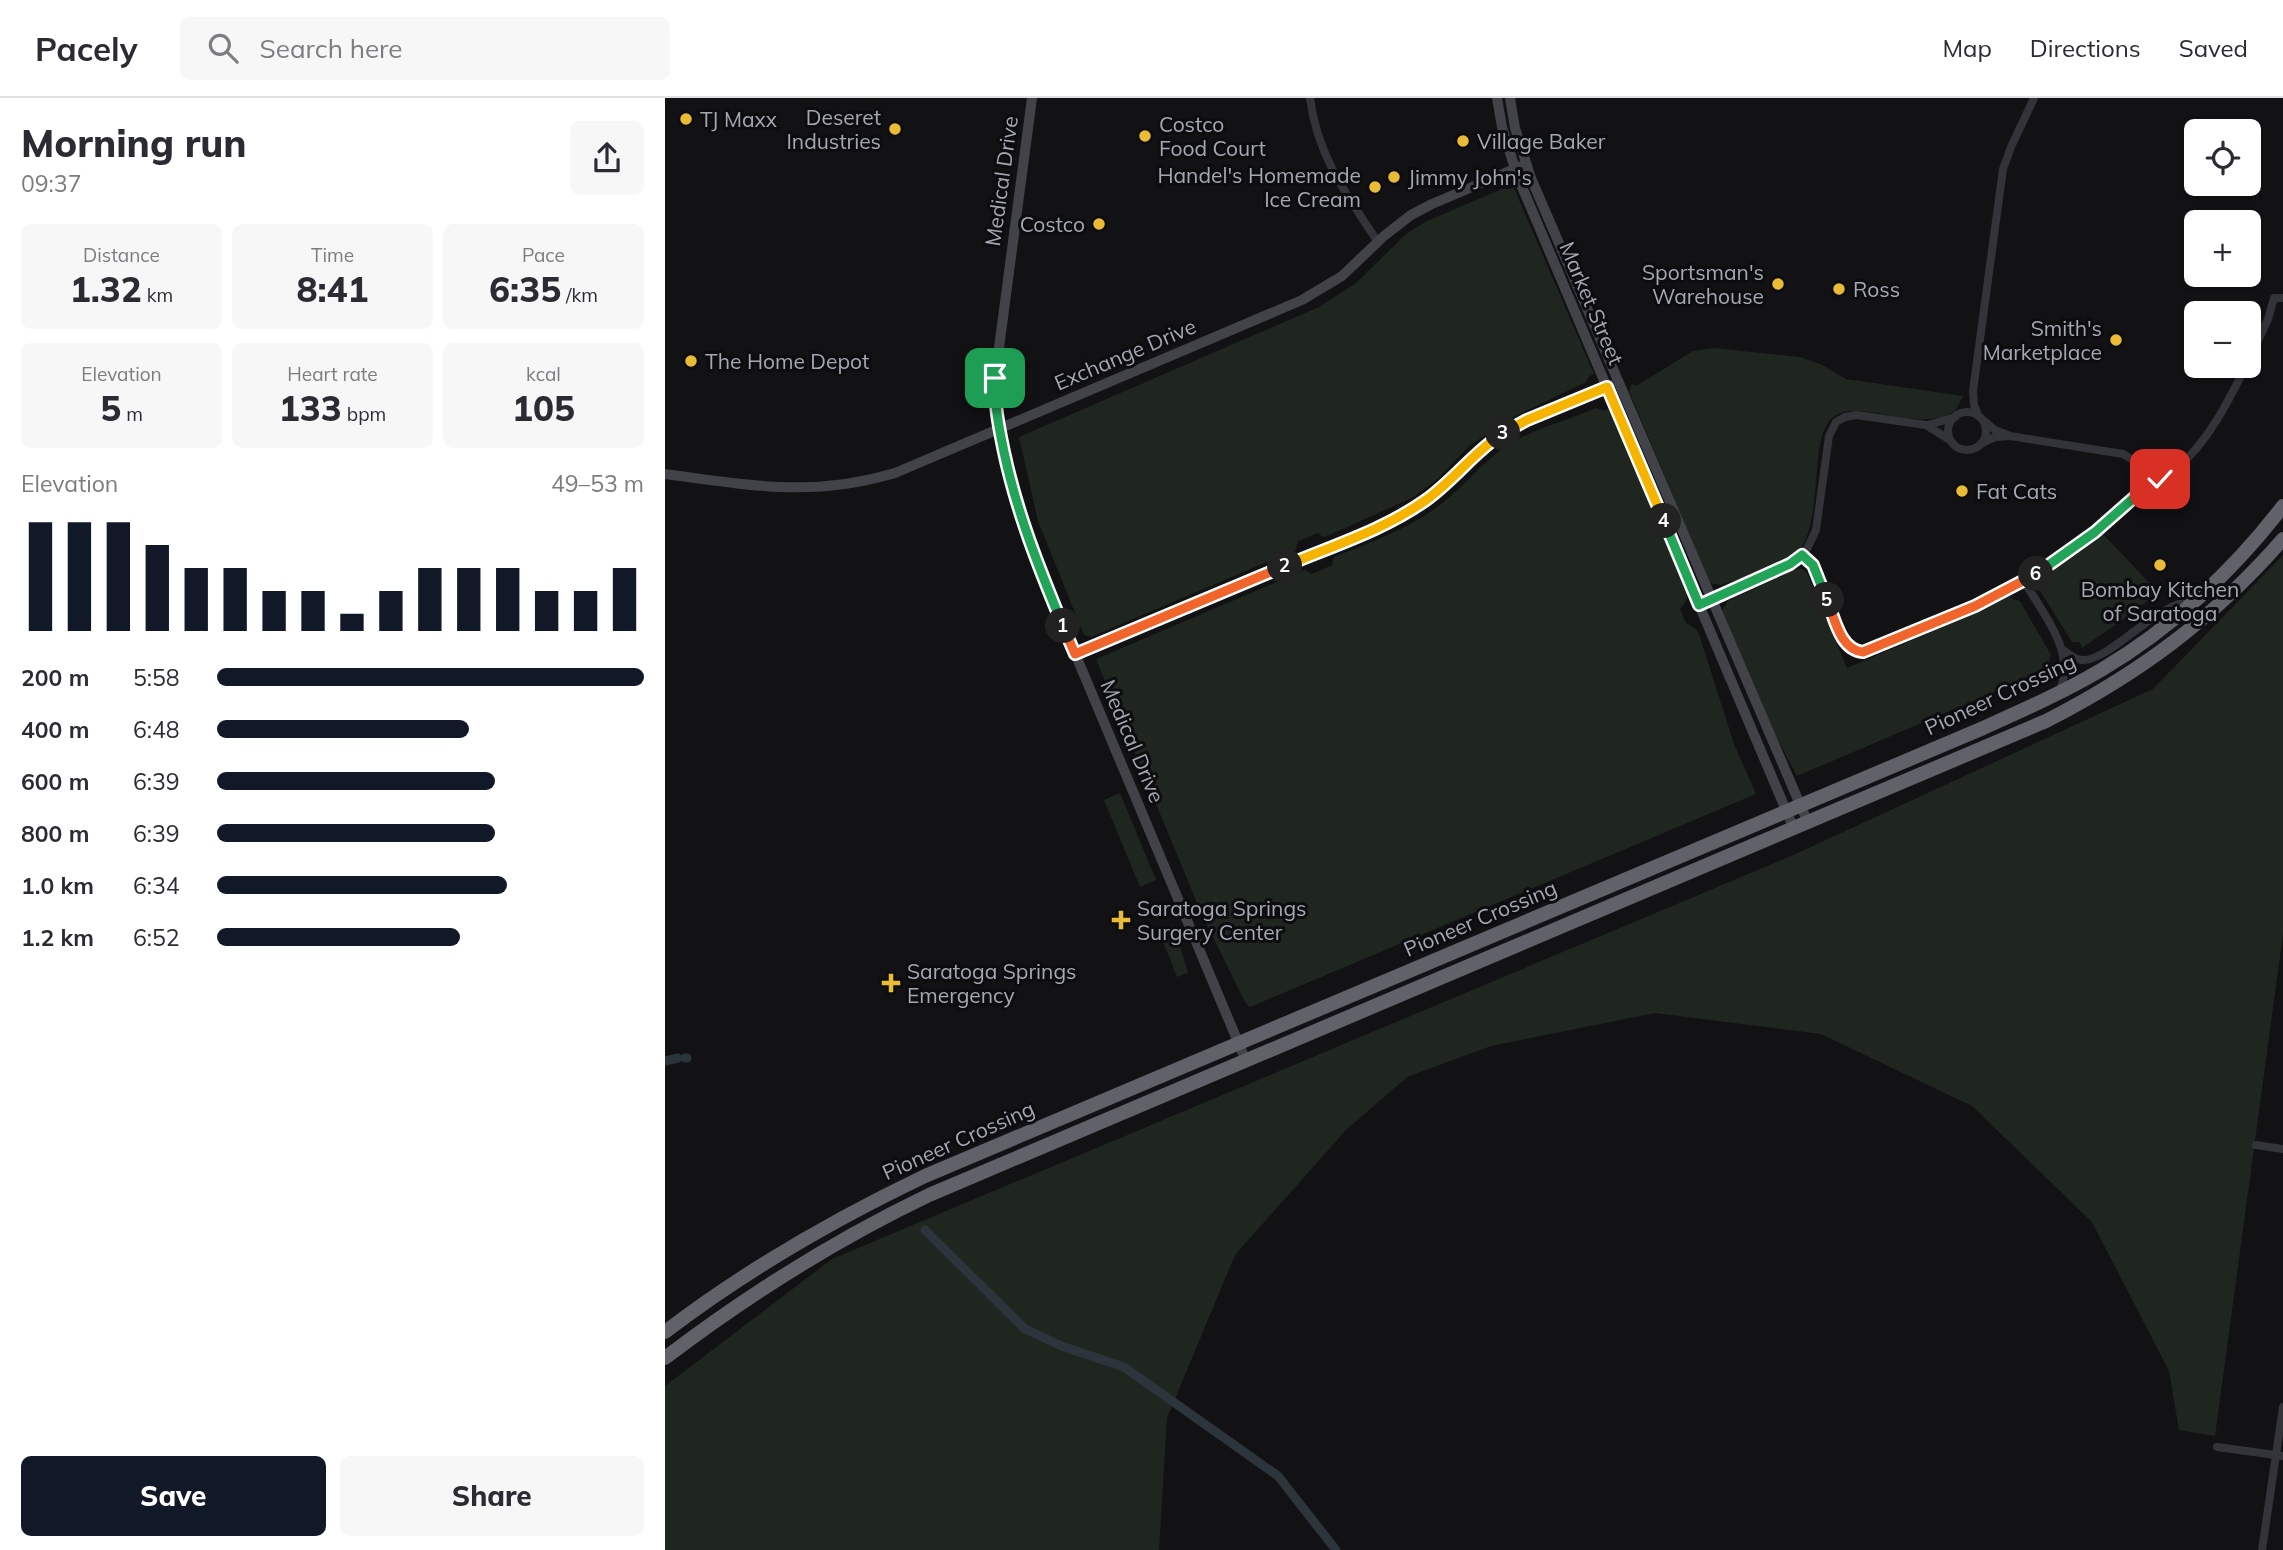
<!DOCTYPE html>
<html lang="en">
<head>
<meta charset="utf-8">
<style>
  body { margin:0; font-family:Mulish,sans-serif; background:#f7f7f7; color:#2b2b33; height:100vh; display:flex; flex-direction:column; font-size:26px; white-space:nowrap }
  * { box-sizing:border-box; margin:0 }
  p { font-size:23px; color:#7c7c81 }
  .icon { flex:none; width:38px; height:38px; fill:none; stroke:currentColor; stroke-width:2; stroke-linecap:round; stroke-linejoin:round }
  .map { position:relative; flex:1; overflow:hidden }
  .sheet { display:flex; flex-direction:column; background:#fff; width:665px }
  .sheet>* { flex:none }
  .fabs { position:absolute; left:1519px; top:21px; display:grid; gap:14px }
  .fabs a { display:grid; place-items:center; width:77px; height:77px; border-radius:10px; background:#fff; box-shadow:0 2px 5px #0004; font-size:35px }
  .pin { position:absolute; display:grid; place-items:center; width:60px; height:60px; color:#fff; margin:-30px; border-radius:14px; box-shadow:0 4px 10px #0006 }
  .km { position:absolute; width:35px; height:35px; margin:-18px; border-radius:50%; background:#222; color:#fff; font-size:19px; line-height:35px; text-align:center }
  .round { display:grid; place-items:center; flex:none; width:74px; height:74px; border-radius:10px; background:#f7f7f7 }
  .summary { display:flex; align-items:center; justify-content:space-between; height:119px; padding:0 21px }
  h1 { font-size:38px; font-weight:800; line-height:52px }
  .metrics { display:grid; grid-template-columns:repeat(3,1fr); gap:10px; height:119px; padding:7px 21px }
  .metrics div { display:grid; align-content:center; border-radius:10px; background:#f7f7f7; text-align:center }
  .metrics b { font-size:35px; font-weight:800 }
  .metrics small { font-size:19px; font-weight:400 }
  .metrics p { font-size:19px }
  .chart { height:196px; padding:14px 21px }
  .chart p { display:flex; justify-content:space-between }
  .chart svg { width:100%; height:126px; margin-top:7px; stroke:#111827; stroke-width:6 }
  .button { display:flex; gap:14px; margin-top:auto; padding:14px 21px }
  .button a { flex:1; height:80px; border-radius:10px; background:#111827; color:#fff; font-size:28px; font-weight:800; line-height:80px; text-align:center }
  .button a+a { background:#f7f7f7; color:#2b2b33 }
  ul { padding:0 21px; list-style:none; font-size:23px }
  li { display:grid; grid-template-columns:112px 84px 1fr; align-items:center; height:52px }
  li i { height:18px; border-radius:9px; background:#111827 }
  header { display:flex; align-items:center; gap:42px; box-sizing:border-box; height:98px; padding:0 35px; background:#fff; border-bottom:2px solid #e1e1e2 }
  header strong { font-size:33px }
  nav { display:flex; gap:38px; margin-inline-start:auto; font-size:24px }
  .search { width:490px; height:63px; background:#f7f7f7; display:flex; align-items:center; gap:18px; box-sizing:border-box; padding:0 24px; border-radius:10px; color:#7c7c81; font-size:26px }
  main { display:flex; flex:1; min-height:0 }
  .map>svg:first-child { display:block }
</style>
</head>
<body>
<header>
<strong>Pacely</strong>
<div class="search"><svg class="icon" aria-label="search" viewBox="0 0 24 24"><circle cx="10" cy="10" r="6"/><path d="M15 15l6 6"/></svg>Search here</div>
<nav><a>Map</a><a>Directions</a><a>Saved</a></nav>
</header>
<main>
<section class="sheet">
<div class="summary"><div><h1>Morning run</h1><p>09:37</p></div><a class="round"><svg class="icon" aria-label="share" viewBox="0 0 24 24"><path d="M12 15V3M7 8l5-5 5 5M5 13v7h14v-7"/></svg></a></div>
<div class="metrics">
<div><p>Distance</p><b>1.32<small> km</small></b></div>
<div><p>Time</p><b>8:41</b></div>
<div><p>Pace</p><b>6:35<small> /km</small></b></div>
</div>
<div class="metrics">
<div><p>Elevation</p><b>5<small> m</small></b></div>
<div><p>Heart rate</p><b>133<small> bpm</small></b></div>
<div><p>kcal</p><b>105</b></div>
</div>
<div class="chart"><p><span>Elevation</span>49–53 m</p>
<svg viewBox="0 0 160 44" preserveAspectRatio="none"><path d="M5 44V6M15 44V6M25 44V6M35 44V14M45 44V22M55 44V22M65 44V30M75 44V30M85 44V38M95 44V30M105 44V22M115 44V22M125 44V22M135 44V30M145 44V30M155 44V22"/></svg>
</div>
<ul>
<li><b>200 m</b>5:58<i style="width:100%"></i></li>
<li><b>400 m</b>6:48<i style="width:59%"></i></li>
<li><b>600 m</b>6:39<i style="width:65%"></i></li>
<li><b>800 m</b>6:39<i style="width:65%"></i></li>
<li><b>1.0 km</b>6:34<i style="width:68%"></i></li>
<li><b>1.2 km</b>6:52<i style="width:57%"></i></li>
</ul>
<div class="button"><a>Save</a><a>Share</a></div>
</section>
<div class="map">
<svg width="1618" height="1452" viewBox="0 0 1618 1452">
  <rect width="100%" height="100%" fill="#121214"/>
  <path fill="#1f2620" d="M848 88 929 276 924 278 921 284 838 324 802 350 774 380 747 400 662 438 658 439 653 435 633 443 631 451 625 454 426 539 419 537 373 423 354 339 654 209 690 186 741 136 762 123 837 91H846Z
    M1049 250 1135 259 1155 266 1181 281 1298 298 1291 312C1254 338 1192 298 1167 320 1142 342 1161 429 1130 457 1111 474 1079 479 1056 487L1045 485 964 293 967 286 971 288 1028 253Z
    M931 310 938 313 944 311 1023 496 1021 503 1015 511 1021 525 1031 531 1034 536 1069 646 1091 696 585 909 580 904 537 817 431 561 640 472 647 476 667 467 669 459C706 444 745 431 776 406 802 386 821 359 850 343 875 329 904 322 931 310Z
    M1438 436 1493 494 1463 518 1417 550 1415 544H1407L1374 491 1376 485 1374 481Z
    M1618 457V836L1550 1338 1514 1332 1504 1273 1427 1124 1307 1008 1156 936 990 915 826 948 742 979 681 1032 570 1157 502 1320 494 1452H0V1288L167 1161 1124 759 1488 591Z
    M1131 471H1137L1142 475 1182 570 1313 514 1345 498 1347 501 1355 503 1386 557 1384 561 1385 568 1341 589 1132 678 1104 625 1057 513 1063 503Z
    M455 695 491 782 475 789 439 702Z
    M509 827 523 875 512 879 494 833Z"/>
  <g fill="none" stroke-linecap="round" stroke-linejoin="round">
    <path stroke="#2c343c" stroke-width="9" d="M20 960H22
      M0 963 13 960
      M260 1132 360 1231 399 1249 459 1269 613 1378 671 1452"/>
    <path stroke="#333439" stroke-width="8" d="M645 0C652 57 682 98 713 144
      M1584 262 1603 221 1609 200H1618
      M1283 333a19 19 0 1 1 38 0a19 19 0 1 1-38 0Z
      M1313 317 1309 307 1308 293 1338 71 1346 49 1369 0
      M1318 322 1330 332 1343 337
      M1263 327 1290 319
      M1317 345 1330 339 1345 338 1458 356 1475 366 1489 384
      M1137 457 1148 467 1181 546 1191 554H1202C1263 528 1326 506 1381 470 1414 448 1443 422 1473 396 1485 386 1500 380 1513 369 1543 344 1564 302 1581 268
      M1359 483C1378 516 1411 553 1395 592
      M1034 507 1125 466 1142 451 1151 432 1164 338 1171 324 1180 319 1191 317 1261 327 1285 342
      M1398 552C1404 556 1410 562 1417 562 1444 564 1489 506 1529 502
      M410 556 723 425 767 398 812 355 835 337 862 322 942 289 953 282
      M1591 1047 1618 1051
      M1552 1349 1618 1358
      M1597 1452 1618 1309"/>
    <path stroke="#414348" stroke-width="10" d="M367 0 330 280C328 334 348 397 365 448L581 963
      M832 0 837 29 852 77 1129 731
      M845 0 850 30 866 80 1143 725
      M0 376C83 387 147 400 230 375L637 202 677 178 719 138 746 117 767 106 861 66"/>
    <path stroke="#606169" stroke-width="14" d="M0 1234C81 1172 168 1122 260 1078L1316 631C1356 613 1397 595 1436 572 1506 531 1569 472 1618 408
      M0 1260C83 1197 170 1142 264 1097L1381 623C1475 575 1549 520 1618 441"/>
  </g>
  <g fill="none" stroke-linecap="round" stroke-linejoin="round">
    <g stroke="#fff" stroke-width="14">
      <path id="split-1" d="M330 280C329 305 334 330 339 354 352 415 374 470 398 528"/>
    </g>
    <g stroke="#fff" stroke-width="14">
      <path id="split-2" d="M398 528 410 556 620 468"/>
    </g>
    <g stroke="#fff" stroke-width="14">
      <path id="split-3" d="M620 468C667 448 719 432 761 402 789 382 809 354 838 335"/>
    </g>
    <g stroke="#fff" stroke-width="14">
      <path id="split-4" d="M838 335 862 322 942 289 999 423"/>
    </g>
    <g stroke="#fff" stroke-width="14">
      <path id="split-5" d="M999 423 1034 507 1125 466 1137 457 1148 467 1162 502"/>
    </g>
    <g stroke="#fff" stroke-width="14">
      <path id="split-6" d="M1162 502C1170 521 1175 552 1198 554L1310 508 1371 476"/>
    </g>
    <g stroke="#fff" stroke-width="14">
      <path id="split-7" d="M1371 476 1430 434 1473 396 1495 381"/>
    </g>
    <use href="#split-1" stroke="#22a559" stroke-width="9"/>
    <use href="#split-2" stroke="#f0652b" stroke-width="9"/>
    <use href="#split-3" stroke="#f5b400" stroke-width="9"/>
    <use href="#split-4" stroke="#f5b400" stroke-width="9"/>
    <use href="#split-5" stroke="#22a559" stroke-width="9"/>
    <use href="#split-6" stroke="#f0652b" stroke-width="9"/>
    <use href="#split-7" stroke="#22a559" stroke-width="9"/>
  </g>
  <g fill="#eabb34" stroke="#0d0d0f" stroke-width="2.5">
    <circle cx="21" cy="21" r="7"/>
    <circle cx="230" cy="31" r="7"/>
    <circle cx="480" cy="38" r="7"/>
    <circle cx="798" cy="43" r="7"/>
    <circle cx="729" cy="79" r="7"/>
    <circle cx="710" cy="89" r="7"/>
    <circle cx="434" cy="126" r="7"/>
    <circle cx="1113" cy="186" r="7"/>
    <circle cx="1174" cy="191" r="7"/>
    <circle cx="1451" cy="242" r="7"/>
    <circle cx="26" cy="263" r="7"/>
    <circle cx="1297" cy="393" r="7"/>
    <circle cx="1495" cy="467" r="7"/>
    <path d="M452.5 811.5h7v7h7v7h-7v7h-7v-7h-7v-7h7z"/>
    <path d="M222.5 874.5h7v7h7v7h-7v7h-7v-7h-7v-7h7z"/>
  </g>
  <g text-anchor="middle" dominant-baseline="central" stroke-width="6" stroke-linejoin="round" paint-order="stroke">
    <g font-size="21" fill="#a4a8b4" stroke="#0d0d0f" text-anchor="start">
      <text x="216" y="19" text-anchor="end">Deseret<tspan x="216" dy="24">Industries</tspan></text>
      <text x="35" y="21">TJ Maxx</text>
      <text x="494" y="26">Costco<tspan x="494" dy="24">Food Court</tspan></text>
      <text x="812" y="43">Village Baker</text>
      <text x="696" y="77" text-anchor="end">Handel's Homemade<tspan x="696" dy="24">Ice Cream</tspan></text>
      <text x="743" y="79">Jimmy John's</text>
      <text x="420" y="126" text-anchor="end">Costco</text>
      <text x="1099" y="174" text-anchor="end">Sportsman's<tspan x="1099" dy="24">Warehouse</tspan></text>
      <text x="1188" y="191">Ross</text>
      <text x="1437" y="230" text-anchor="end">Smith's<tspan x="1437" dy="24">Marketplace</tspan></text>
      <text x="40" y="263">The Home Depot</text>
      <text x="1311" y="393">Fat Cats</text>
      <text x="1495" y="491" text-anchor="middle">Bombay Kitchen<tspan x="1495" dy="24">of Saratoga</tspan></text>
      <text x="472" y="810">Saratoga Springs<tspan x="472" dy="24">Surgery Center</tspan></text>
      <text x="242" y="873">Saratoga Springs<tspan x="242" dy="24">Emergency</tspan></text>
    </g>
    <g font-size="21" fill="#a4a8b4" stroke="#0d0d0f">
      <text transform="translate(336 83) rotate(-82)">Medical Drive</text>
      <text transform="translate(927 205) rotate(67)">Market Street</text>
      <text transform="translate(460 256) rotate(-23)">Exchange Drive</text>
      <text transform="translate(1335 596) rotate(-25)">Pioneer Crossing</text>
      <text transform="translate(468 643) rotate(67)">Medical Drive</text>
      <text transform="translate(815 820) rotate(-23)">Pioneer Crossing</text>
      <text transform="translate(293 1042) rotate(-24)">Pioneer Crossing</text>
    </g>
  </g>
</svg>
<div class="fabs">
<a><svg class="icon" aria-label="locate" viewBox="0 0 24 24"><circle cx="12" cy="12" r="6"/><path d="M12 2v4M12 18v4M2 12h4M18 12h4"/></svg></a>
<a>+</a>
<a>−</a>
</div>
<div class="pin" style="left:330px;top:280px;background:#1e9e55"><svg class="icon" aria-label="arrive" viewBox="0 0 24 24"><path d="M6 21V4h12l-3 4 3 4H6"/></svg></div>
<div class="pin" style="left:1495px;top:381px;background:#d93025"><svg class="icon" aria-label="check" viewBox="0 0 24 24"><path d="M5 12l5 5 9-10"/></svg></div>
<b class="km" style="left:398px;top:528px">1</b>
<b class="km" style="left:620px;top:468px">2</b>
<b class="km" style="left:838px;top:335px">3</b>
<b class="km" style="left:999px;top:423px">4</b>
<b class="km" style="left:1162px;top:502px">5</b>
<b class="km" style="left:1371px;top:476px">6</b>
</div>
</main>
</body>
</html>
